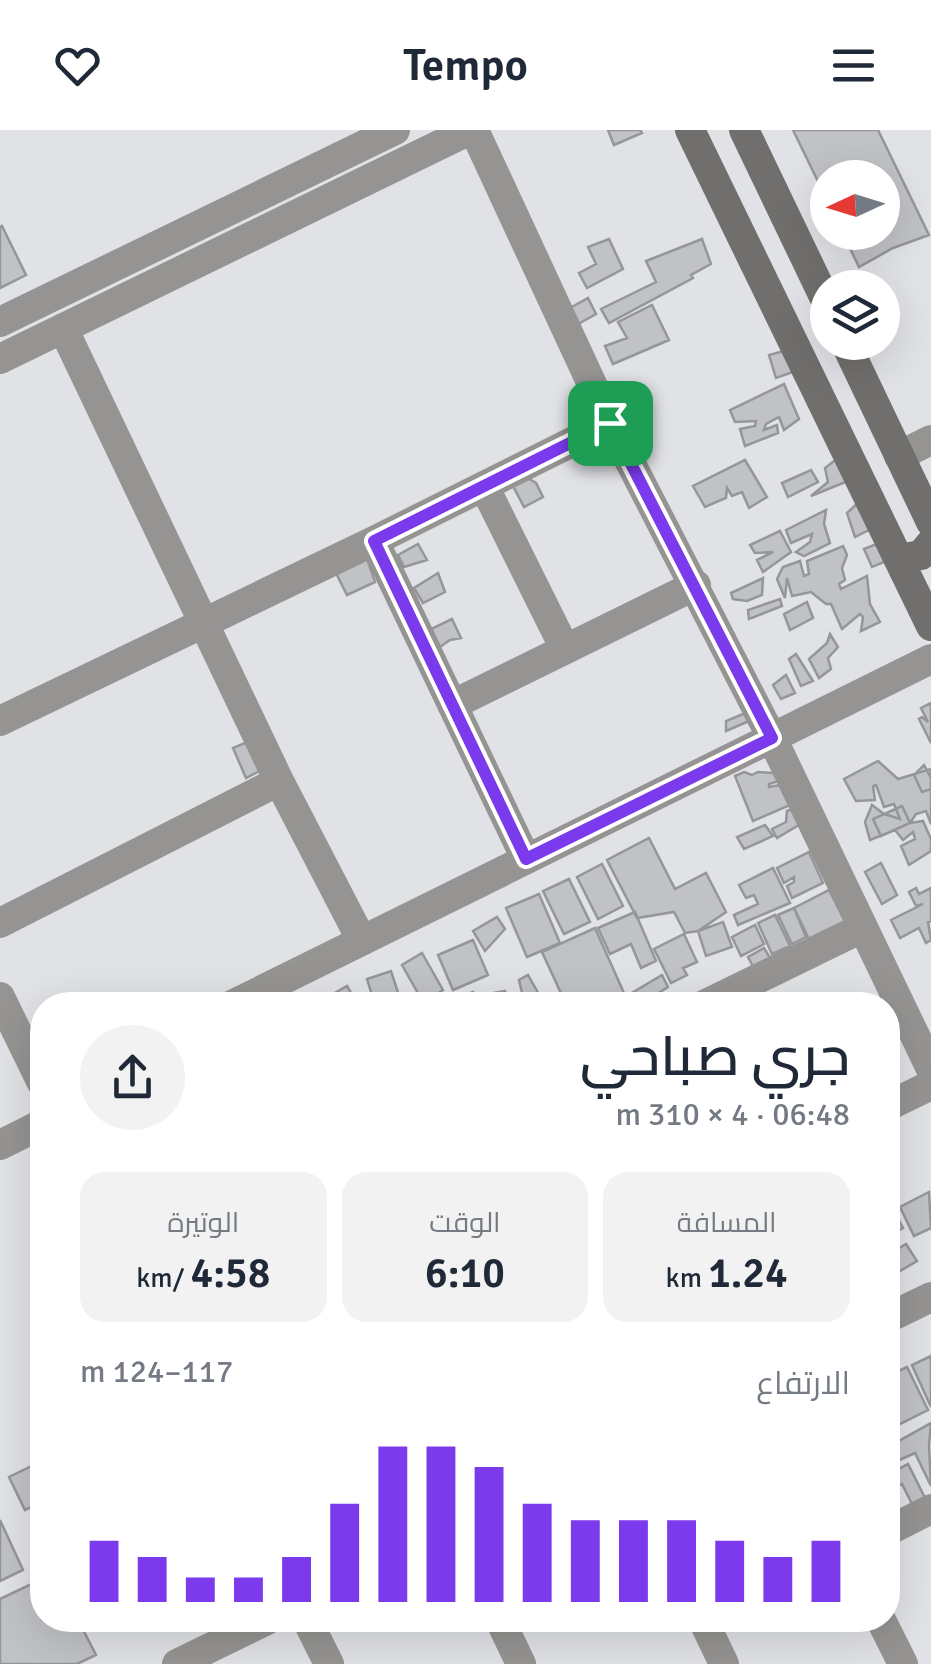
<!DOCTYPE html>
<html lang="ar">
<head>
<meta charset="utf-8">
<style>
  body { margin:0; font-family:Signika,Cairo,sans-serif; background:#f2f2f3; color:#1f2937; direction:rtl; height:100vh; display:flex; flex-direction:column; font-size:38px; white-space:nowrap }
  * { box-sizing:border-box; margin:0 }
  p { font-size:32px; color:#747a83 }
  .icon { flex:none; width:55px; height:55px; fill:none; stroke:currentColor; stroke-width:2; stroke-linecap:round; stroke-linejoin:round }
  .map { position:relative; flex:1; overflow:hidden; direction:ltr }
  .side { position:absolute; left:30px; top:862px; width:870px; height:640px; display:flex; flex-direction:column; background:#fff; border-radius:40px; box-shadow:0 10px 40px #0002; direction:rtl }
  .side>* { flex:none }
  .needle { width:65px; rotate:266deg }
  .tools { position:absolute; left:810px; top:30px; display:grid; gap:20px }
  .tools a { display:grid; place-items:center; width:90px; height:90px; border-radius:50%; background:#fff; box-shadow:0 10px 40px #0002; font-size:50px }
  .pin { position:absolute; display:grid; place-items:center; width:85px; height:85px; color:#fff; margin:-42px; border-radius:20px; box-shadow:0 5px 15px #0006 }
  .round { display:grid; place-items:center; flex:none; width:105px; height:105px; border-radius:52px; background:#f2f2f3 }
  .headline { display:flex; align-items:center; justify-content:space-between; height:170px; padding:0 50px }
  h1 { font-size:55px; font-weight:600; line-height:75px }
  .metrics { display:grid; grid-template-columns:repeat(3,1fr); gap:15px; height:170px; padding:10px 50px }
  .metrics div { display:grid; align-content:center; border-radius:25px; background:#f2f2f3; text-align:center }
  .metrics b { font-size:42px; font-weight:600 }
  .metrics small { font-size:28px; font-weight:400 }
  .metrics p { font-size:28px }
  .chart { height:280px; padding:20px 50px }
  .chart p { display:flex; justify-content:space-between }
  .chart svg { width:100%; height:180px; margin-top:10px; stroke:#7c3aed; stroke-width:6 }
  header { display:flex; justify-content:space-between; align-items:center; height:130px; padding:0 50px; background:#fff; font-size:45px; font-weight:600 }
  .map>svg:first-child { display:block }
</style>
</head>
<body>
<header><svg class="icon" aria-label="menu" viewBox="0 0 24 24"><path d="M4 6h16M4 12h16M4 18h16"/></svg>Tempo<svg class="icon" aria-label="heart" viewBox="0 0 24 24"><path d="M12 20l-8-8c-3-5 5-10 8-4 3-6 11-1 8 4z"/></svg></header>
<div class="map">
<svg width="931" height="1534" viewBox="0 0 931 1534">
  <rect width="100%" height="100%" fill="#e1e2e6"/>
  <path fill="#c1c2c6" stroke="#949699" stroke-width="2.5" d="M608 0H640L642 3 614 15Z
    M793 0H878L929 105 893 118 859 137 842 102H882V48H828V72Z
    M2 96 26 145 0 158V97Z
    M609 109 623 139 587 158 579 143 596 134 588 117Z
    M702 109 711 134 691 145 693 148 609 193 601 179 656 152 646 131Z
    M588 168 596 184 578 194 570 178Z
    M652 175 669 210 613 234 605 216 627 208 618 192Z
    M787 220 796 241 776 248 769 225Z
    M784 254 799 289 784 300 779 287 766 294 764 300 777 295 778 303 745 316 740 299 755 296 756 291 735 292 730 280Z
    M838 328 848 351 811 366 828 352 825 338Z
    M745 330 767 367 749 378 742 362 732 366 727 358 726 368 705 377 693 356Z
    M811 340 818 352 788 367 782 353Z
    M526 347 536 353 543 367 524 377 512 354Z
    M858 373 869 400 855 407 847 383Z
    M826 380 824 394 830 413 804 426 796 422 810 412 812 404 791 413 786 400Z
    M780 401 791 422 763 442 757 430 773 422 755 423 750 415Z
    M884 411 894 428 872 437 864 419Z
    M418 414 427 430 404 437 398 425Z
    M843 416 847 425 842 438 845 450 839 454 841 459 867 446 870 474 880 492 861 501 863 487 860 484 842 499 831 474H826L811 462 792 466 787 448 785 468 777 449 783 437 800 431 804 446 809 444 807 431Z
    M366 426 375 452 347 465 335 441Z
    M438 443 445 462 423 473 414 458Z
    M763 448 762 465 747 471 733 469 731 463Z
    M780 469 782 476 749 489 748 480Z
    M807 472 813 488 790 500 784 484Z
    M452 489 461 508 450 510 440 517 431 499Z
    M830 504 838 517 828 528 831 539 819 548 809 529 827 513Z
    M796 524 813 551 801 556 789 529Z
    M786 545 795 563 781 569 773 555Z
    M931 573V613L919 589 922 587 928 592 921 578Z
    M753 580 756 588 726 601V591Z
    M252 610 265 638 246 648 233 618Z
    M878 631 898 649 931 639V694L926 681 916 684 910 693 923 691 931 709V721L909 735 901 716 915 709 913 702 903 710 895 700 870 710 865 692 872 675 884 684 900 689 894 674 884 677 876 655 873 656 875 670 856 671 844 649Z
    M924 635 931 648V659L922 662 914 645Z
    M744 642 752 645 758 642 773 643 785 649 769 654V657L786 654 790 675 753 691 735 646Z
    M902 676 910 693 881 706 873 689Z
    M799 677 807 690 777 708 772 699 786 692 787 681Z
    M765 695 773 706 744 719 737 707Z
    M649 708 675 759 706 743 726 782 698 801 685 803 674 782 637 788 607 730Z
    M809 722 823 753 792 768 787 756 794 752V747L784 753 777 738Z
    M881 733 897 765 882 774 865 742Z
    M602 734 623 776 598 789 577 747Z
    M773 738 790 773 738 795 734 785 758 774 754 765 746 768 739 755Z
    M569 749 590 792 564 804 543 761Z
    M916 758 919 764 931 758V791L928 792 931 810 926 813 919 798 900 808 891 790 923 774 916 776 909 762Z
    M829 760 846 793 810 811 794 778Z
    M539 764 560 813 527 827 506 778Z
    M794 778 806 807 792 814 778 785Z
    M635 782 656 831 641 838 631 814 610 824 598 798Z
    M775 785 790 816 772 824 758 793Z
    M497 787 505 799 485 821 473 801Z
    M723 792 732 817 706 826 698 801Z
    M755 795 764 814 741 826 732 807Z
    M595 798 624 863 597 875 589 863 566 874 542 822Z
    M684 804 697 832 683 838 687 845 671 853 654 819Z
    M473 810 488 845 453 860 438 825Z
    M764 818 772 831 755 840 748 827Z
    M422 823 443 860 423 872 402 835Z
    M391 841 402 875H375L367 849Z
    M528 845 545 875H501L494 863 505 861 508 870 523 867 519 850Z
    M662 845 668 857 639 875 632 863Z
    M347 856 358 875H314Z
    M473 862 478 875H443Z
    M929 1062 931 1098 914 1106 900 1077Z
    M894 1081 903 1098 888 1107V1085Z
    M906 1114 917 1131 888 1148V1125Z
    M931 1226V1277L912 1235Z
    M907 1237 928 1280 894 1297 888 1283V1246Z
    M931 1293 929 1315 931 1356 915 1323 895 1332 888 1317Z
    M42 1331V1372L25 1380 9 1347Z
    M888 1331 893 1342 908 1334 928 1374 915 1380 902 1354 888 1361Z
    M0 1390 23 1440 0 1451Z
    M42 1449V1490H78L96 1525 77 1534H0V1469Z"/>
  <g fill="none" stroke-linecap="round" stroke-linejoin="round">
    <path stroke="#959493" stroke-width="30" d="M474 0 610 293 772 608 931 939
      M0 192 395 0
      M63 198 279 651 362 811
      M0 229 470 0
      M899 326 931 310
      M484 356 565 519
      M374 411 526 729
      M452 575 696 455
      M0 591 374 411 610 293
      M0 793 279 651
      M0 867 42 953
      M232 875 931 529
      M704 875 862 798
      M888 976 931 955
      M0 1015 42 994
      M888 1188 931 1167
      M888 1401 931 1379
      M307 1490 329 1534
      M500 1490 521 1534
      M703 1490 724 1534
      M881 1490 903 1534
      M177 1534 267 1490"/>
    <path stroke="#706f6d" stroke-width="30" d="M690 0 931 496
      M744 0 828 175
      M845 212 931 392
      M899 429 921 425 931 413"/>
  </g>
  <g fill="none" stroke-linecap="round" stroke-linejoin="round">
    <g stroke="#fff" stroke-width="20">
      <path id="route" d="M610 293 772 608 526 729 374 411Z"/>
    </g>
    <use href="#route" stroke="#7c3aed" stroke-width="12"/>
  </g>
</svg>
<div class="tools">
<a><svg class="needle" viewBox="-14 -14 28 28"><path d="M0-13l5 13h-10z" fill="#e53935"/><path d="M0 13l5-13h-10z" fill="#747a83"/></svg></a>
<a><svg class="icon" aria-label="layers" viewBox="0 0 24 24"><path d="M12 4l9 5-9 5-9-5zM3 14l9 5 9-5"/></svg></a>
</div>
<div class="pin" style="left:610px;top:293px;background:#1e9e55"><svg class="icon" aria-label="arrive" viewBox="0 0 24 24"><path d="M6 21V4h12l-3 4 3 4H6"/></svg></div>
<section class="side">
<div class="headline"><div><h1>جري صباحي</h1><p>06:48 · 4 × 310 m</p></div><a class="round"><svg class="icon" aria-label="share" viewBox="0 0 24 24"><path d="M12 15V3M7 8l5-5 5 5M5 13v7h14v-7"/></svg></a></div>
<div class="metrics">
<div><p>المسافة</p><b>1.24<small> km</small></b></div>
<div><p>الوقت</p><b>6:10</b></div>
<div><p>الوتيرة</p><b>4:58<small> /km</small></b></div>
</div>
<div class="chart"><p><span>الارتفاع</span>117–124 m</p>
<svg viewBox="0 0 160 44" preserveAspectRatio="none"><path d="M5 44V29M15 44V33M25 44V38M35 44V38M45 44V33M55 44V20M65 44V6M75 44V6M85 44V11M95 44V20M105 44V24M115 44V24M125 44V24M135 44V29M145 44V33M155 44V29"/></svg>
</div>
</section>
</div>
</body>
</html>
